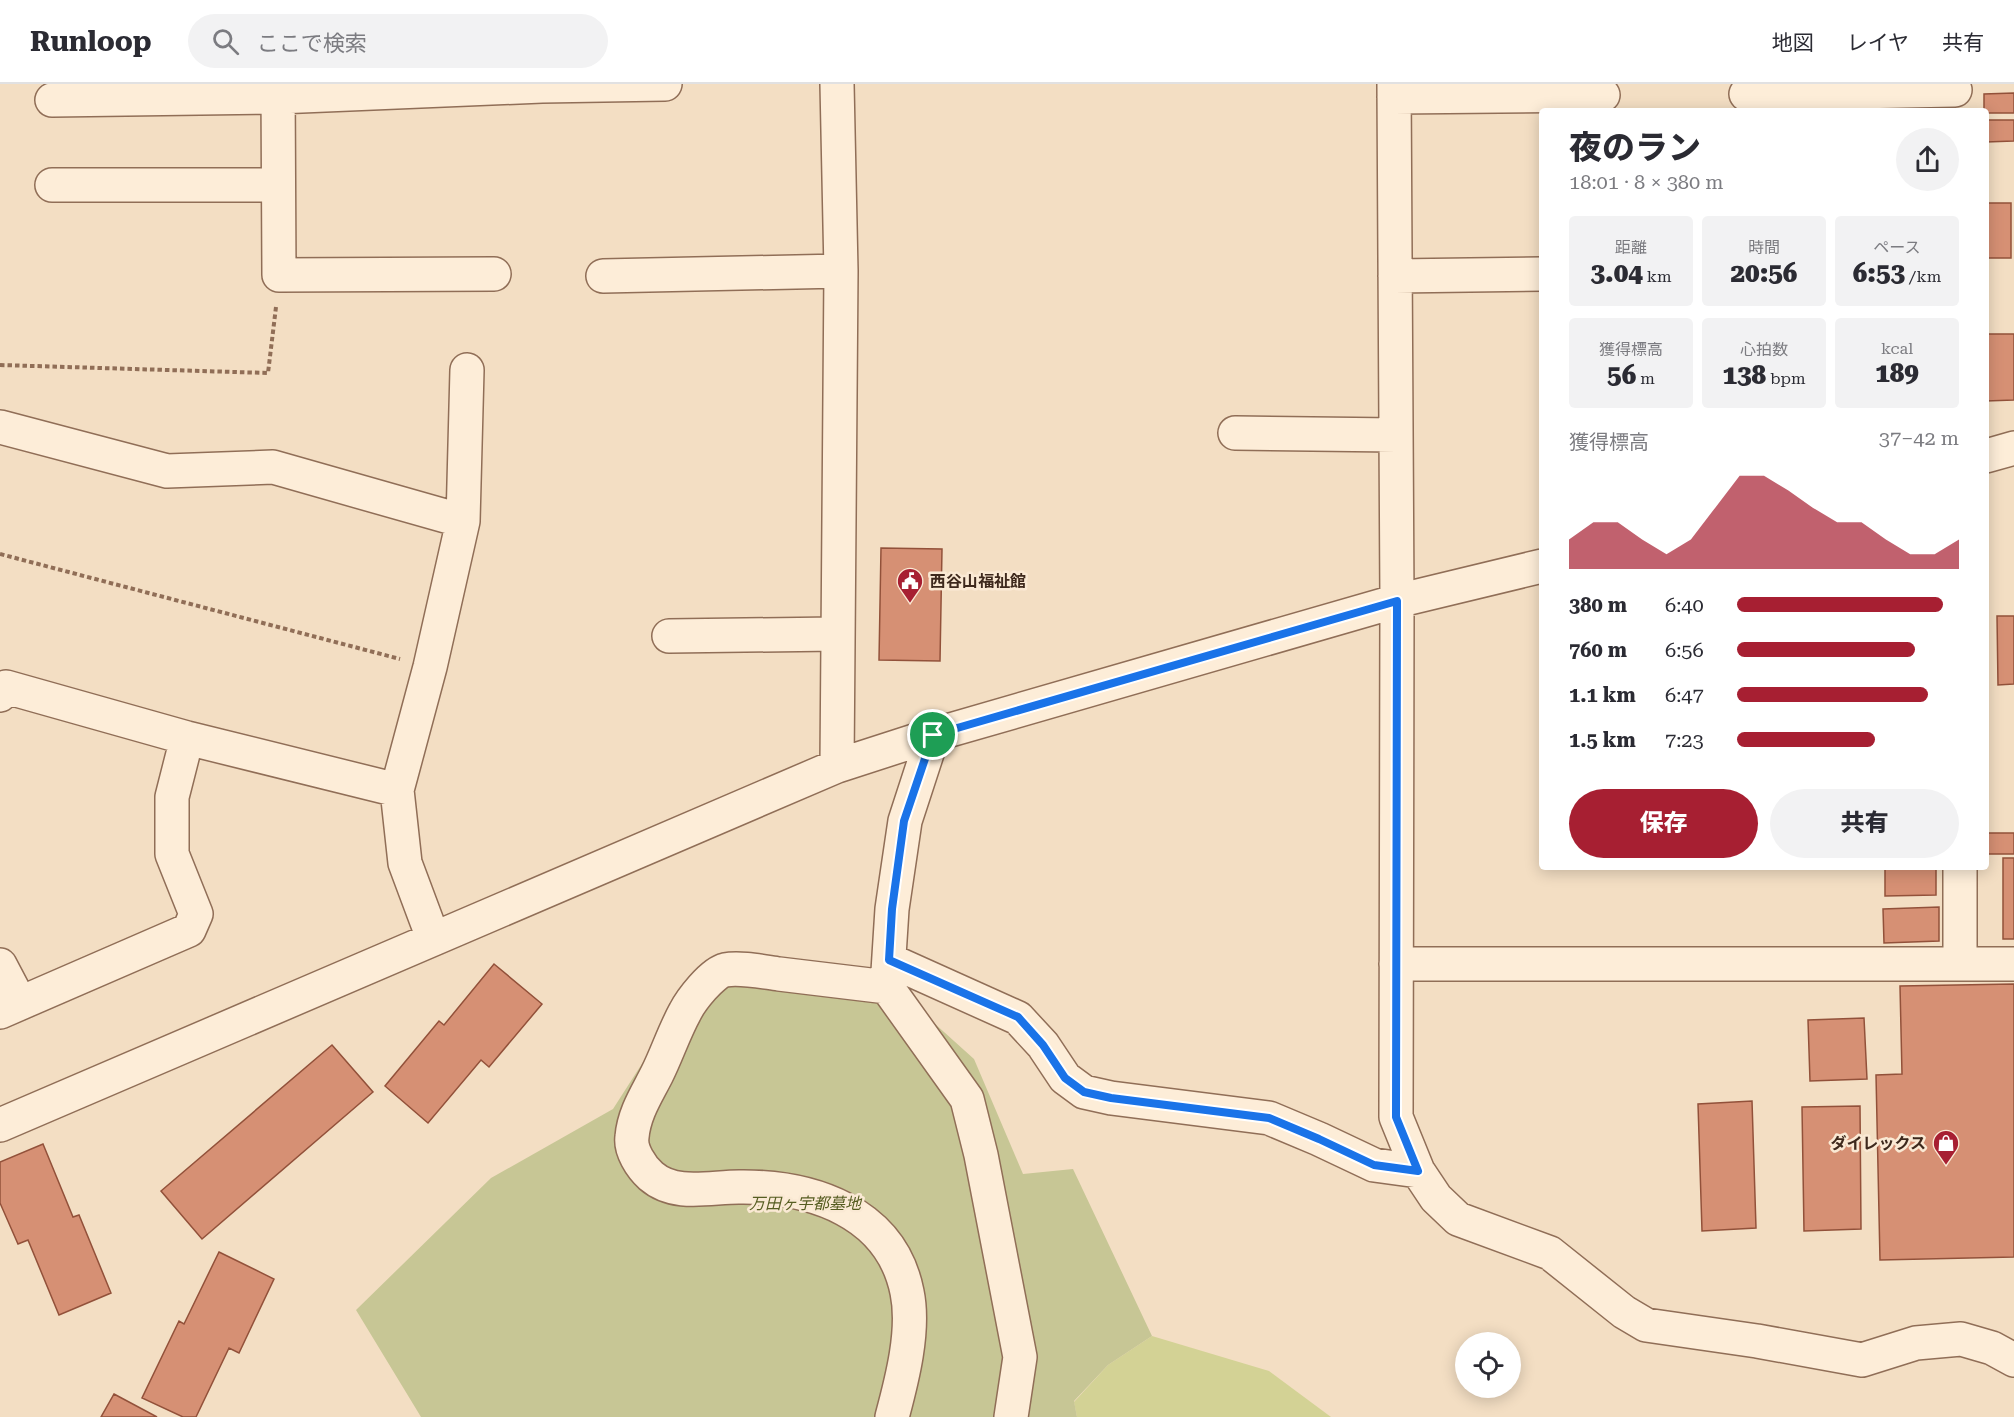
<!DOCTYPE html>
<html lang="ja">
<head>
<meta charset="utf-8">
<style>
  body { margin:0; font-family:"Roboto Serif","Noto Sans JP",serif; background:#f2f2f3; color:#2b2b33; height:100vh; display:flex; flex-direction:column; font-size:22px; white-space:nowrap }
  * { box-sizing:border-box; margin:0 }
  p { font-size:20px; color:#7c7c81 }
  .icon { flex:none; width:33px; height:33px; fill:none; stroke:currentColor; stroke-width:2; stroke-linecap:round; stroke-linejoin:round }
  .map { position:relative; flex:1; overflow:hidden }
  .details { position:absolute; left:1539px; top:24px; width:450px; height:762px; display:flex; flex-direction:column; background:#fff; border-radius:6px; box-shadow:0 3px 15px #0003 }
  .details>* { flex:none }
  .buttons { position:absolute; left:1455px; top:1248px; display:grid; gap:12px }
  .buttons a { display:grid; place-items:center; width:66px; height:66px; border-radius:50%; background:#fff; box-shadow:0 3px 15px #0003; font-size:30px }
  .pin { position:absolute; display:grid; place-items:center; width:51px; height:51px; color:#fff; margin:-26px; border:3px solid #fff; border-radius:50%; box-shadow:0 2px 6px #0007 }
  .round { display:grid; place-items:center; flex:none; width:63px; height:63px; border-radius:32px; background:#f2f2f3 }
  .head { display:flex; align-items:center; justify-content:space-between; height:102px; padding:0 30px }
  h1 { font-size:33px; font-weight:800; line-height:45px }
  .metrics { display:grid; grid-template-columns:repeat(3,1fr); gap:9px; height:102px; padding:6px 30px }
  .metrics div { display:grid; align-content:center; border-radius:6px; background:#f2f2f3; text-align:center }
  .metrics b { font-size:26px; font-weight:800 }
  .metrics small { font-size:16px; font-weight:400 }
  .metrics p { font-size:16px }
  .chart { height:168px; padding:12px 30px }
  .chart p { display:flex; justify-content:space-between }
  .chart svg { width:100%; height:108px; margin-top:6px; fill:#a71f32; opacity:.7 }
  .button { display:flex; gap:12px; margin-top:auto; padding:12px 30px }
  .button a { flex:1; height:69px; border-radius:36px; background:#a71f32; color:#fff; font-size:24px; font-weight:800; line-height:69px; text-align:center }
  .button a+a { background:#f2f2f3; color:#2b2b33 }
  ul { padding:0 30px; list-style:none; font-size:20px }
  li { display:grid; grid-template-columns:96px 72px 1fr; align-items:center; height:45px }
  li i { height:15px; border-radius:8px; background:#a71f32 }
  header { display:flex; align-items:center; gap:36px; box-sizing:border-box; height:84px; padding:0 30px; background:#fff; border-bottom:2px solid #e1e1e2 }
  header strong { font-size:28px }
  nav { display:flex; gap:33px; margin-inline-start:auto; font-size:21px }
  .search { width:420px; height:54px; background:#f2f2f3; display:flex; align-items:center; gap:15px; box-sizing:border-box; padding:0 21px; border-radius:33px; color:#7c7c81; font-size:22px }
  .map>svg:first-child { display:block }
</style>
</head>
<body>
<header>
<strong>Runloop</strong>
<div class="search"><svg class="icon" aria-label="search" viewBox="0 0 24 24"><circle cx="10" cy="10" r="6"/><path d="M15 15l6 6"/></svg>ここで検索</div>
<nav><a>地図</a><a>レイヤ</a><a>共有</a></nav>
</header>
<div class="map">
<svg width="2014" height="1333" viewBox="0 0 2014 1333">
  <rect width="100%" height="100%" fill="#f3dec3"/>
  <path fill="#d3d295" d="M1152 1252 1269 1287 1331 1333H1077L1074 1318 1108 1281Z"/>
  <path fill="#c7c695" d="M736 867 874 885 974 975 1023 1090 1073 1085 1152 1252 1108 1281 1074 1317 1077 1333H421L356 1226 491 1094 613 1025 661 950 691 890Z"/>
  <path fill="#d69074" stroke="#92513a" stroke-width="1.5" d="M2014 9V29H1986V27H1984V10Z
    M1986 36H2014V57L1986 58Z
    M1986 119H2011V174H1986Z
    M1986 250H2014V316L1986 317Z
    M881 464 942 465 940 577 879 576Z
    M1997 532H2014V600L1998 601Z
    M1986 749H2014V770H1986Z
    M2003 774H2014V855H2003Z
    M1885 783H1936V811L1885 812Z
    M1939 823V857L1884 859 1883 825Z
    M494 880 542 920 489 983 481 976 428 1039 385 1002 439 937 444 941Z
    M2014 900V1173L1880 1176 1876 991 1902 990 1900 902Z
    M1864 934 1867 995 1810 997 1808 936Z
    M332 961 373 1008 202 1155 161 1107Z
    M1752 1017 1756 1144 1702 1147 1698 1020Z
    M1860 1022 1861 1145 1804 1147 1802 1023Z
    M43 1060 73 1133 79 1131 111 1209 59 1231 28 1156 18 1160 0 1119V1078Z
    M219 1168 274 1195 239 1269 229 1264 196 1333H183L142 1314 179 1237 184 1240Z
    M114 1310 157 1333H101Z"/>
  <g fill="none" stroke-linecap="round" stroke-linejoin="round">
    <g stroke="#906e57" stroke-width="36">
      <path id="minor" d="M278 0 279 191 494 190
        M1394 0 1397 517 1396 1033 1418 1087 1436 1114 1458 1135 1550 1169 1624 1228 1646 1241 1757 1257 1862 1276 1916 1259 1961 1255 1992 1264 2014 1276
        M1746 10 1955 6
        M1394 13 1603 11
        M52 16 278 13 542 2 665 0
        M52 101H278
        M603 192 841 187
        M1395 192 1542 190
        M0 343 167 387 273 383 463 437
        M1235 349 1396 351
        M1986 372 2014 364
        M669 552 836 550
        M0 611 6 603 187 654 397 706
        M933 651 905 737 892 825 887 903 967 1015 981 1071 1020 1273 1011 1333
        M837 682 841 187 837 0
        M1960 783V880
        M433 854 405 779 397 706 430 583 463 437 467 286
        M889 876 1018 934 1043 961 1065 994 1084 1008 1111 1014 1269 1034 1319 1055 1374 1081 1418 1087
        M1396 880H2014
        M0 881 20 919
        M887 903C851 899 815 894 779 890 764 888 740 883 725 886 712 889 691 916 685 928 674 948 667 970 657 990 647 1010 634 1029 632 1053 630 1066 641 1083 651 1092 675 1113 710 1103 739 1103 812 1102 891 1128 907 1208 915 1246 902 1296 892 1333
        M0 928 189 846 196 830 172 770V713L187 654
        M0 1041 837 682 933 651 1397 517 1542 482"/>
    </g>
    <path stroke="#906e57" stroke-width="4" stroke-dasharray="4.5 3" stroke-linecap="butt" d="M0 281 268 289 276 223
      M0 470 400 575"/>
    <use href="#minor" stroke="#fdedd8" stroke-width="33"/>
  </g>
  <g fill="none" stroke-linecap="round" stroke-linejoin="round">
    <g stroke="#fff" stroke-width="12">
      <path id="route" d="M1397 517 1396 1033 1418 1087 1374 1081 1319 1055 1269 1034 1111 1014 1084 1008 1065 994 1043 961 1018 933 889 876 892 825 904 737 933 651Z"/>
    </g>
    <use href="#route" stroke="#1a73e8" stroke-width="8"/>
  </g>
  <defs>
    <g id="civic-pin" transform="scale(1.35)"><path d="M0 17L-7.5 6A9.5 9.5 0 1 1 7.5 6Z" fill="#a71f32" stroke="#fae9d4"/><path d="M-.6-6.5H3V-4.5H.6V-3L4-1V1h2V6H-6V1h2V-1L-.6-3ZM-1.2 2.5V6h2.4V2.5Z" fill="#fff"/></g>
    <g id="shop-pin" transform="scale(1.35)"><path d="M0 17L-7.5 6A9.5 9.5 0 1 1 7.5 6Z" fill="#a71f32" stroke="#fae9d4"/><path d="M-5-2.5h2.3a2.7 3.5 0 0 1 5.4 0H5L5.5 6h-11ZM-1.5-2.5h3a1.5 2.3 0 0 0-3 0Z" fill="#fff"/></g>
  </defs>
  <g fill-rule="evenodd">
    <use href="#civic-pin" x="910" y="497"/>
    <use href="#shop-pin" x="1946" y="1059"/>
  </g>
  <g text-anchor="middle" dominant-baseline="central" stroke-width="5" stroke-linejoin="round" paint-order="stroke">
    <g font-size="16" font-weight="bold" fill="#3e291d" stroke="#fae9d4" text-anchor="start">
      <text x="930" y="497">西谷山福祉館</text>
      <text x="1926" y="1059" text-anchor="end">ダイレックス</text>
    </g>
    <g font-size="16" font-style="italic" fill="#565d21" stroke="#fae9d4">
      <text x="805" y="1119">万田ヶ宇都墓地</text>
    </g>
  </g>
</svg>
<div class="buttons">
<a><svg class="icon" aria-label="locate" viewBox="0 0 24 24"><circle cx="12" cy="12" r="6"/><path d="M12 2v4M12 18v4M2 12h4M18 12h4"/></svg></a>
</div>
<div class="pin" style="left:933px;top:651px;background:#1e9e55"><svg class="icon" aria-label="arrive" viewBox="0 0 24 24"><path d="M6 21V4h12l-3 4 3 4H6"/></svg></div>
<section class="details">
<div class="head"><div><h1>夜のラン</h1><p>18:01 · 8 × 380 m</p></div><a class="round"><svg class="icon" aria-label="share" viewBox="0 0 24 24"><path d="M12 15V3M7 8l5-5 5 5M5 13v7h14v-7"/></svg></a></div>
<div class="metrics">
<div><p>距離</p><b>3.04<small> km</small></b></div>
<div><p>時間</p><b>20:56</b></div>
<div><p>ペース</p><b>6:53<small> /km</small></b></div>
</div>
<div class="metrics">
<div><p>獲得標高</p><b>56<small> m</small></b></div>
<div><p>心拍数</p><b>138<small> bpm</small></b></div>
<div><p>kcal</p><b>189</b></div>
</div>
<div class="chart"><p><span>獲得標高</span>37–42 m</p>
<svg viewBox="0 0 160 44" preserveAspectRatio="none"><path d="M0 44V32L10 25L20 25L30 32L40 38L50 32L60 19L70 6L80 6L90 12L100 19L110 25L120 25L130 32L140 38L150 38L160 32V44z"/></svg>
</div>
<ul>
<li><b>380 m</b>6:40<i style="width:93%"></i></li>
<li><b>760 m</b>6:56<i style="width:80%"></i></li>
<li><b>1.1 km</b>6:47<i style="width:86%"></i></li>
<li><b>1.5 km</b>7:23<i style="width:62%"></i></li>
</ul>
<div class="button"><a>保存</a><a>共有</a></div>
</section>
</div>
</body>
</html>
